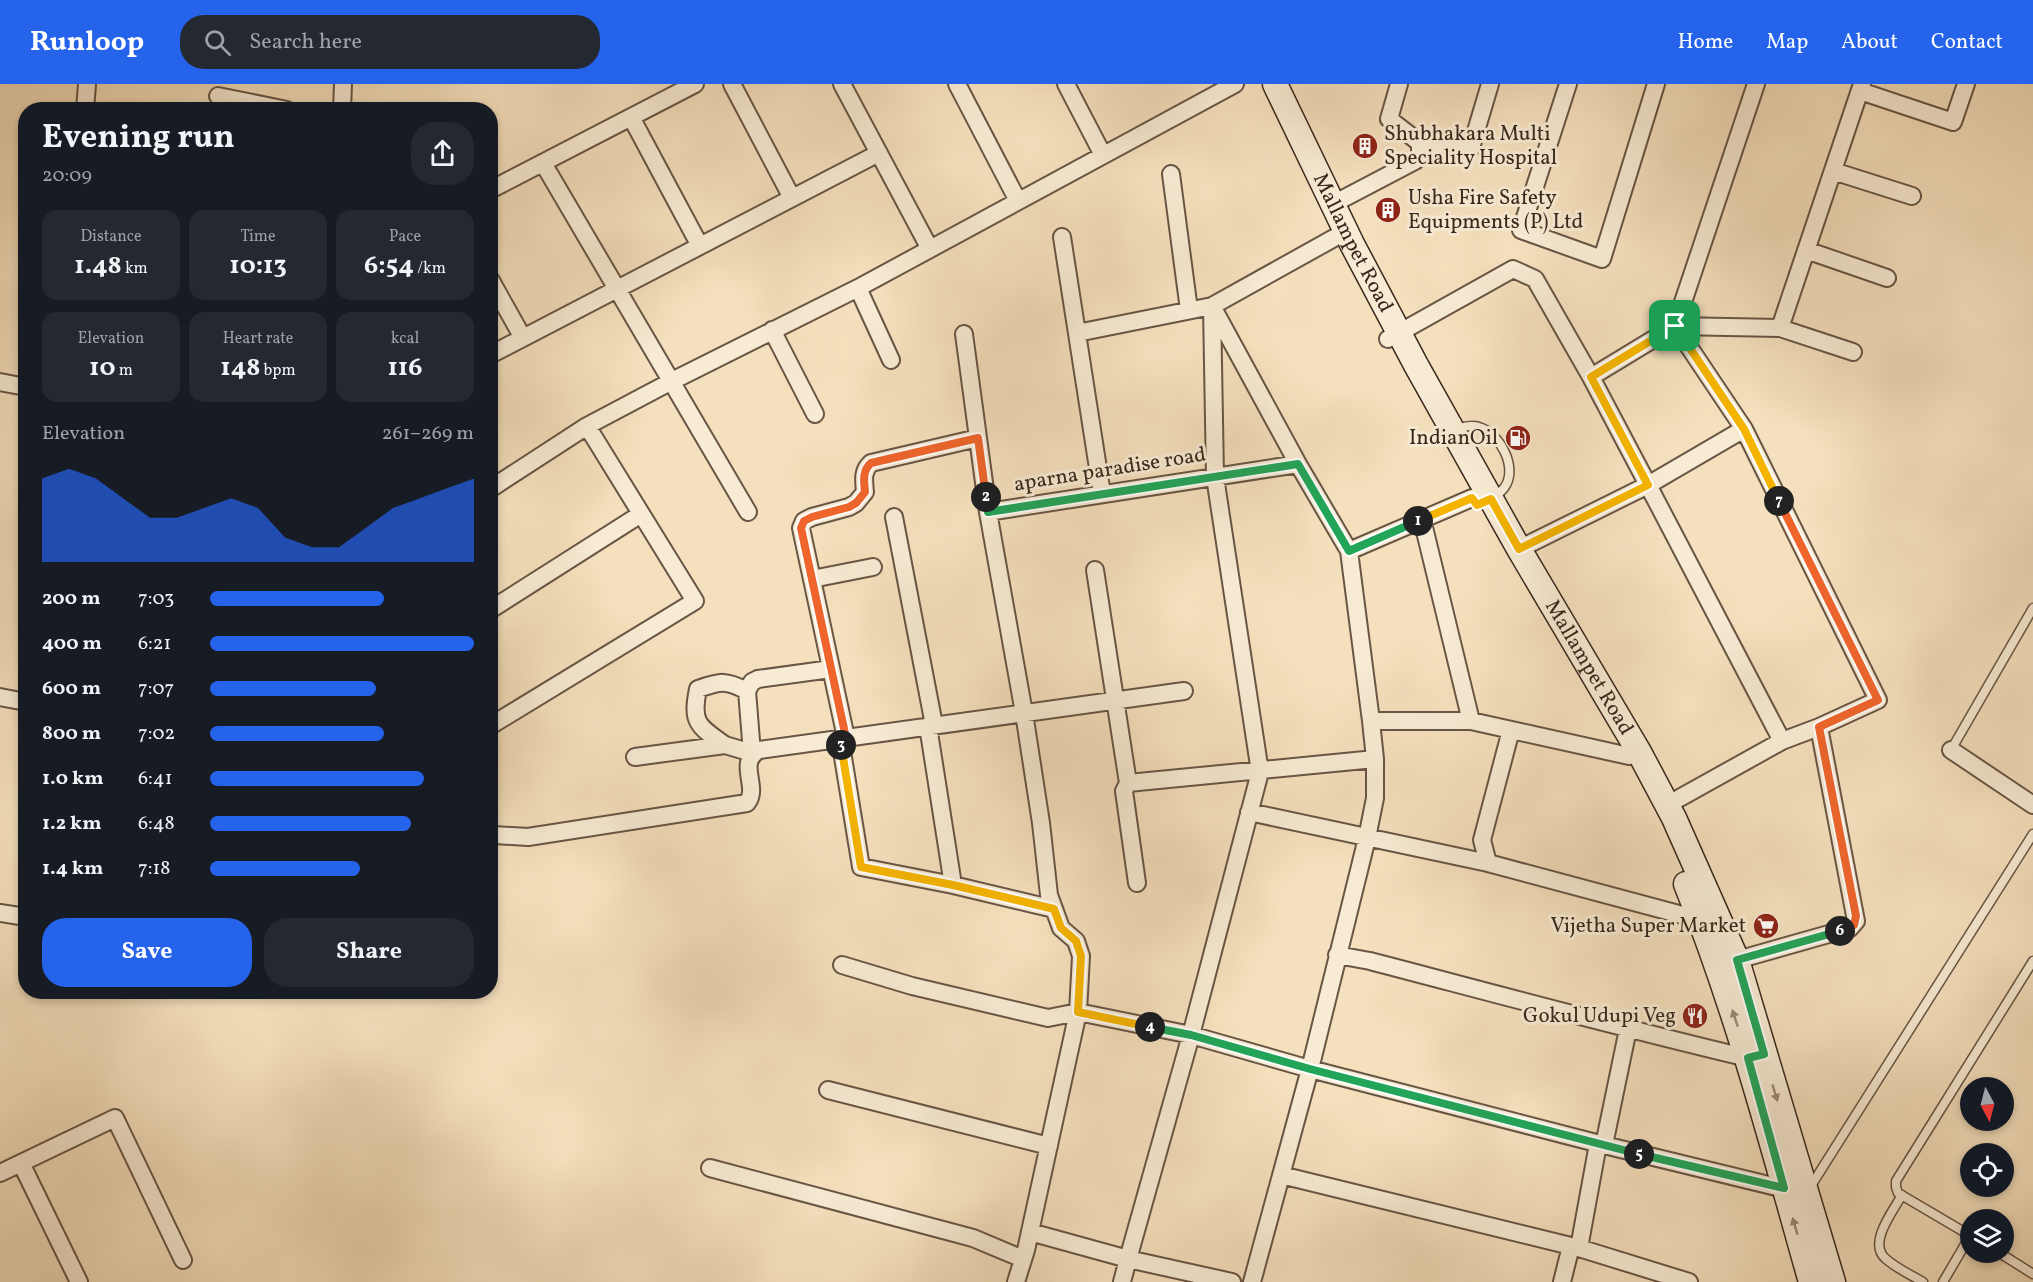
<!DOCTYPE html>
<html lang="en">
<head>
<meta charset="utf-8">
<style>
  body { margin:0; font-family:Vollkorn,serif; background:#242831; color:#f1f3f6; height:100vh; display:flex; flex-direction:column; font-size:22px; white-space:nowrap }
  * { box-sizing:border-box; margin:0 }
  p { font-size:20px; color:#9ea1a6 }
  .icon { flex:none; width:33px; height:33px; fill:none; stroke:currentColor; stroke-width:2; stroke-linecap:round; stroke-linejoin:round }
  .map { position:relative; flex:1; overflow:hidden }
  .drawer { position:absolute; left:18px; top:18px; width:480px; height:897px; display:flex; flex-direction:column; background:#171b24; border-radius:24px; box-shadow:0 3px 9px #0003 }
  .drawer>* { flex:none }
  .needle { width:39px; rotate:173deg }
  .fabs { position:absolute; left:1960px; top:993px; display:grid; gap:12px }
  .fabs a { display:grid; place-items:center; width:54px; height:54px; border-radius:50%; background:#171b24; box-shadow:0 3px 9px #0003; font-size:30px }
  .pin { position:absolute; display:grid; place-items:center; width:51px; height:51px; color:#fff; margin:-26px; border-radius:12px; box-shadow:0 3px 9px #0006 }
  .km { position:absolute; width:30px; height:30px; margin:-15px; border-radius:50%; background:#222; color:#fff; font-size:16px; line-height:30px; text-align:center }
  .round { display:grid; place-items:center; flex:none; width:63px; height:63px; border-radius:24px; background:#242831 }
  .head { display:flex; align-items:center; justify-content:space-between; height:102px; padding:0 24px }
  h1 { font-size:33px; font-weight:700; line-height:45px }
  .figures { display:grid; grid-template-columns:repeat(3,1fr); gap:9px; height:102px; padding:6px 24px }
  .figures div { display:grid; align-content:center; border-radius:15px; background:#242831; text-align:center }
  .figures b { font-size:26px; font-weight:700 }
  .figures small { font-size:16px; font-weight:400 }
  .figures p { font-size:16px }
  .chart { height:168px; padding:12px 24px }
  .chart p { display:flex; justify-content:space-between }
  .chart svg { width:100%; height:108px; margin-top:6px; fill:#2563eb; opacity:.7 }
  .button { display:flex; gap:12px; margin-top:auto; padding:12px 24px }
  .button a { flex:1; height:69px; border-radius:24px; background:#2563eb; color:#fff; font-size:24px; font-weight:700; line-height:69px; text-align:center }
  .button a+a { background:#242831; color:#f1f3f6 }
  ul { padding:0 24px; list-style:none; font-size:20px }
  li { display:grid; grid-template-columns:96px 72px 1fr; align-items:center; height:45px }
  li i { height:15px; border-radius:8px; background:#2563eb }
  header { display:flex; align-items:center; gap:36px; box-sizing:border-box; height:84px; padding:0 30px; background:#2563eb; color:#fff }
  header strong { font-size:28px }
  nav { display:flex; gap:33px; margin-inline-start:auto; font-size:21px }
  .search { width:420px; height:54px; background:#242831; display:flex; align-items:center; gap:15px; box-sizing:border-box; padding:0 21px; border-radius:24px; color:#9ea1a6; font-size:22px }
  .map>svg:first-child { display:block }
</style>
</head>
<body>
<header>
<strong>Runloop</strong>
<div class="search"><svg class="icon" aria-label="search" viewBox="0 0 24 24"><circle cx="10" cy="10" r="6"/><path d="M15 15l6 6"/></svg>Search here</div>
<nav><a>Home</a><a>Map</a><a>About</a><a>Contact</a></nav>
</header>
<div class="map">
<svg width="2033" height="1198" viewBox="0 0 2033 1198">
  <rect width="100%" height="100%" fill="#f5e0bd"/>
  <filter id="stains"><feTurbulence type="fractalNoise" baseFrequency=".00333" numOctaves="4"/><feColorMatrix values="0 0 0 0 .2 0 0 0 0 .09 0 0 0 0 .02 0 0 0 .5 -.17"/></filter>
  <radialGradient id="worn" r=".72"><stop offset=".6" stop-color="#630" stop-opacity="0"/><stop offset="1" stop-color="#630" stop-opacity=".3"/></radialGradient>
  <g fill="none" stroke-linecap="round" stroke-linejoin="round">
    <g stroke="#685545" stroke-width="11">
      <path id="lane" d="M1439 351C1450 347 1468 339 1479 343 1500 349 1519 385 1504 404 1497 413 1487 417 1477 421
        M1951 666 2033 524
        M1809 1105 2033 750
        M1902 1111C1893 1127 1867 1160 1886 1175 1896 1184 1911 1191 1923 1198
        M1971 1152 1898 1109 1896 1103V1097L2033 877
        M1998 1168 2033 1190
        M1943 1198 1970 1152"/>
    </g>
    <g stroke="#685545" stroke-width="20">
      <path id="street" d="M732 0 792 114
        M842 0 930 165
        M957 0 1018 117
        M1066 0 1103 71
        M1568 0 1521 146 1602 175 1656 0
        M1860 7 1953 38 1966 0
        M218 12 287 26
        M85 26 87 0
        M342 26 343 0
        M631 33 700 162
        M1420 59 1471 64 1490 0
        M543 79 748 428
        M1833 87 1912 112
        M1171 90 1189 226
        M490 106 695 0
        M1333 120 1415 77 1420 71V59L1389 35 1399 0
        M1062 153 1102 410
        M1334 154 1212 222 1298 380 1349 467 1371 637
        M1806 166 1887 194
        M490 195 523 254
        M858 204 891 276
        M772 246 815 330
        M964 250 988 428
        M1388 255 1513 185 1535 195 1591 293 1648 401 1744 345 1675 242 1756 0
        M1853 268 1780 244 1862 0
        M490 271 879 69
        M1591 293 1675 242 1780 244
        M0 298 26 303
        M490 405 587 342 672 297 858 204 1235 0
        M894 433 934 641
        M1422 435 1471 637
        M1519 465 1648 401 1782 657
        M1349 467 1472 414
        M1095 486 1128 699
        M812 495 873 483
        M490 526 641 430
        M0 613 26 618
        M490 642 695 517 587 342
        M928 642 953 801
        M1511 646 1482 756 1488 779 1701 836 1707 834
        M846 654 801 444 804 437 812 433 849 423 856 419 865 408C864 397 862 387 871 379L978 354
        M840 655 861 783 953 801 1054 825
        M725 661C698 642 691 639 698 605 721 597 726 596 747 607
        M1951 666 2033 721
        M635 673 725 661 752 669 747 607 752 598 758 595 831 585
        M1667 721 1782 657 1819 643 1878 616 1744 345
        M1249 728 1488 779
        M494 751 528 753 747 719C760 703 736 679 759 666L1184 607
        M1137 799 1124 707 1128 699 1375 675 1371 637H1471L1629 672 1639 668
        M0 829 26 833
        M1337 871 1370 877C1496 910 1621 944 1748 974L1754 972
        M1737 876 1850 844 1856 837 1819 643
        M842 881 912 902 1048 934 1078 928 1191 951 1310 985 1604 1061 1793 1107
        M828 1006 1049 1062
        M1604 1061 1628 945
        M21 1079 79 1198
        M710 1084 973 1154 1023 1175
        M0 1089 115 1034 183 1176
        M1281 1091 1579 1164 1689 1198
        M1030 1148 1128 1175 1191 951 1260 688 1215 393 1212 222 1077 249
        M1579 1164 1598 1060
        M1016 1198 1026 1166 1078 928 1081 872 1076 857 1061 844 1049 811 1041 739 1024 629 988 428 1298 380
        M1122 1198 1128 1175 1232 1198
        M1252 1198 1310 985 1367 754 1375 714V675
        M1562 1198 1571 1162"/>
    </g>
    <g stroke="#39271d" stroke-width="27">
      <g id="secondary">
        <path id="s1" d="M1275 0 1352 160 1416 281 1519 465 1639 668 1674 734 1737 876 1833 1198"/>
        <path d="M1686 800C1738 929 1773 1064 1811 1198"/>
      </g>
    </g>
    <use href="#lane" stroke="#f8ebd4" stroke-width="8"/>
    <use href="#street" stroke="#f8ebd4" stroke-width="16"/>
    <use href="#secondary" stroke="#f8ebd4" stroke-width="24"/>
  </g>
  <defs><path id="oneway-solid" d="M-6-.8H1V-3.2L6.5 0L1 3.2V.8H-6Z" transform="scale(1.5)"/></defs>
  <g fill="#988978">
    <use href="#oneway-solid" transform="translate(1735 934) rotate(-108)"/>
    <use href="#oneway-solid" transform="translate(1775 1009) rotate(73)"/>
    <use href="#oneway-solid" transform="translate(1795 1142) rotate(-106)"/>
  </g>
  <g fill="none" stroke-linecap="round" stroke-linejoin="round">
    <g stroke="#fff" stroke-width="12">
      <path id="split-1" d="M1418 437 1472 414 1477 421 1491 415 1519 465 1648 401 1591 293 1675 242"/>
    </g>
    <g stroke="#fff" stroke-width="12">
      <path id="split-2" d="M986 413 988 428 1298 380 1349 467 1418 437"/>
    </g>
    <g stroke="#fff" stroke-width="12">
      <path id="split-3" d="M841 661 840 654H846L801 444 804 437 812 433 849 423 856 419 865 408C864 397 862 387 871 379L978 354 986 413"/>
    </g>
    <g stroke="#fff" stroke-width="12">
      <path id="split-4" d="M841 661 861 783 953 801 1054 825 1061 844 1076 857 1081 872 1078 928 1150 943"/>
    </g>
    <g stroke="#fff" stroke-width="12">
      <path id="split-5" d="M1150 943 1191 951 1310 985 1639 1070"/>
    </g>
    <g stroke="#fff" stroke-width="12">
      <path id="split-6" d="M1639 1070 1784 1104 1748 974 1764 970 1737 876 1840 847"/>
    </g>
    <g stroke="#fff" stroke-width="12">
      <path id="split-7" d="M1779 417 1878 616 1819 643 1856 832 1854 841 1840 847"/>
    </g>
    <g stroke="#fff" stroke-width="12">
      <path id="split-8" d="M1675 242 1744 345 1779 417"/>
    </g>
    <use href="#split-1" stroke="#f5b400" stroke-width="8"/>
    <use href="#split-2" stroke="#22a559" stroke-width="8"/>
    <use href="#split-3" stroke="#f0652b" stroke-width="8"/>
    <use href="#split-4" stroke="#f5b400" stroke-width="8"/>
    <use href="#split-5" stroke="#22a559" stroke-width="8"/>
    <use href="#split-6" stroke="#22a559" stroke-width="8"/>
    <use href="#split-7" stroke="#f0652b" stroke-width="8"/>
    <use href="#split-8" stroke="#f5b400" stroke-width="8"/>
  </g>
  <defs>
    <g id="building-disc" transform="scale(1.35)"><circle r="9.5" fill="#8f2418" stroke="#f8ebd4"/><path d="M-4-6H4V6H1V3H-1V6H-4ZM-2.5-4.3h1.7v1.8h-1.7ZM.8-4.3h1.7v1.8H.8ZM-2.5-1h1.7V.8h-1.7ZM.8-1h1.7V.8H.8Z" fill="#fff"/></g>
    <g id="fuel-disc" transform="scale(1.35)"><circle r="9.5" fill="#8f2418" stroke="#f8ebd4"/><path d="M-5.5-6h7V0h2V4h1.3V-2.5L3-4.5l.8-.8L6-3V5H2.5V1h-1V6h-7ZM-4.2-4.7v3.2H.2V-4.7Z" fill="#fff"/></g>
    <g id="supermarket-disc" transform="scale(1.35)"><circle r="9.5" fill="#8f2418" stroke="#f8ebd4"/><path d="M-6-5.5h2.5l.6 2H6L4.5 2H-2.5L-4.4-4H-6ZM-1.5 3.2a1.3 1.3 0 1 0 .1 0ZM3 3.2a1.3 1.3 0 1 0 .1 0Z" fill="#fff"/></g>
    <g id="restaurant-disc" transform="scale(1.35)"><circle r="9.5" fill="#8f2418" stroke="#f8ebd4"/><path d="M-5-6h1v4h1v-4h1v4h1v-4h1v5L-1.5 .5V6h-2V.5L-5-1ZM5-6V6H3V1.5H1.5Q1.5-4 5-6Z" fill="#fff"/></g>
  </defs>
  <g fill-rule="evenodd">
    <use href="#building-disc" x="1365" y="62"/>
    <use href="#building-disc" x="1388" y="126"/>
    <use href="#fuel-disc" x="1518" y="354"/>
    <use href="#supermarket-disc" x="1766" y="842"/>
    <use href="#restaurant-disc" x="1695" y="932"/>
  </g>
  <g text-anchor="middle" dominant-baseline="central" stroke-width="6" stroke-linejoin="round" paint-order="stroke">
    <g font-size="21" fill="#39271d" stroke="#f8ebd4" text-anchor="end">
      <text x="1384" y="50" text-anchor="start">Shubhakara Multi<tspan x="1384" dy="24">Speciality Hospital</tspan></text>
      <text x="1408" y="114" text-anchor="start">Usha Fire Safety<tspan x="1408" dy="24">Equipments (P) Ltd</tspan></text>
      <text x="1498" y="354">IndianOil</text>
      <text x="1746" y="842">Vijetha Super Market</text>
      <text x="1676" y="932">Gokul Udupi Veg</text>
    </g>
    <g font-size="21" fill="#39271d" stroke="#f8ebd4">
      <text stroke="none"><textPath href="#s1" startOffset="177">Mallampet Road</textPath></text>
      <text transform="translate(1110 386) rotate(-9)">aparna paradise road</text>
      <text stroke="none"><textPath href="#s1" startOffset="663">Mallampet Road</textPath></text>
    </g>
  </g>
  <rect width="100%" height="100%" filter="url(#stains)"/>
  <rect width="100%" height="100%" fill="url(#worn)"/>
</svg>
<div class="fabs">
<a><svg class="needle" viewBox="-14 -14 28 28"><path d="M0-13l5 13h-10z" fill="#e53935"/><path d="M0 13l5-13h-10z" fill="#9ea1a6"/></svg></a>
<a><svg class="icon" aria-label="locate" viewBox="0 0 24 24"><circle cx="12" cy="12" r="6"/><path d="M12 2v4M12 18v4M2 12h4M18 12h4"/></svg></a>
<a><svg class="icon" aria-label="layers" viewBox="0 0 24 24"><path d="M12 4l9 5-9 5-9-5zM3 14l9 5 9-5"/></svg></a>
</div>
<div class="pin" style="left:1675px;top:242px;background:#1e9e55"><svg class="icon" aria-label="arrive" viewBox="0 0 24 24"><path d="M6 21V4h12l-3 4 3 4H6"/></svg></div>
<b class="km" style="left:1418px;top:437px">1</b>
<b class="km" style="left:986px;top:413px">2</b>
<b class="km" style="left:841px;top:661px">3</b>
<b class="km" style="left:1150px;top:943px">4</b>
<b class="km" style="left:1639px;top:1070px">5</b>
<b class="km" style="left:1840px;top:847px">6</b>
<b class="km" style="left:1779px;top:417px">7</b>
<section class="drawer">
<div class="head"><div><h1>Evening run</h1><p>20:09</p></div><a class="round"><svg class="icon" aria-label="share" viewBox="0 0 24 24"><path d="M12 15V3M7 8l5-5 5 5M5 13v7h14v-7"/></svg></a></div>
<div class="figures">
<div><p>Distance</p><b>1.48<small> km</small></b></div>
<div><p>Time</p><b>10:13</b></div>
<div><p>Pace</p><b>6:54<small> /km</small></b></div>
</div>
<div class="figures">
<div><p>Elevation</p><b>10<small> m</small></b></div>
<div><p>Heart rate</p><b>148<small> bpm</small></b></div>
<div><p>kcal</p><b>116</b></div>
</div>
<div class="chart"><p><span>Elevation</span>261–269 m</p>
<svg viewBox="0 0 160 44" preserveAspectRatio="none"><path d="M0 44V10L10 6L20 10L30 18L40 26L50 26L60 22L70 18L80 22L90 34L100 38L110 38L120 30L130 22L140 18L150 14L160 10V44z"/></svg>
</div>
<ul>
<li><b>200 m</b>7:03<i style="width:66%"></i></li>
<li><b>400 m</b>6:21<i style="width:100%"></i></li>
<li><b>600 m</b>7:07<i style="width:63%"></i></li>
<li><b>800 m</b>7:02<i style="width:66%"></i></li>
<li><b>1.0 km</b>6:41<i style="width:81%"></i></li>
<li><b>1.2 km</b>6:48<i style="width:76%"></i></li>
<li><b>1.4 km</b>7:18<i style="width:57%"></i></li>
</ul>
<div class="button"><a>Save</a><a>Share</a></div>
</section>
</div>
</body>
</html>
